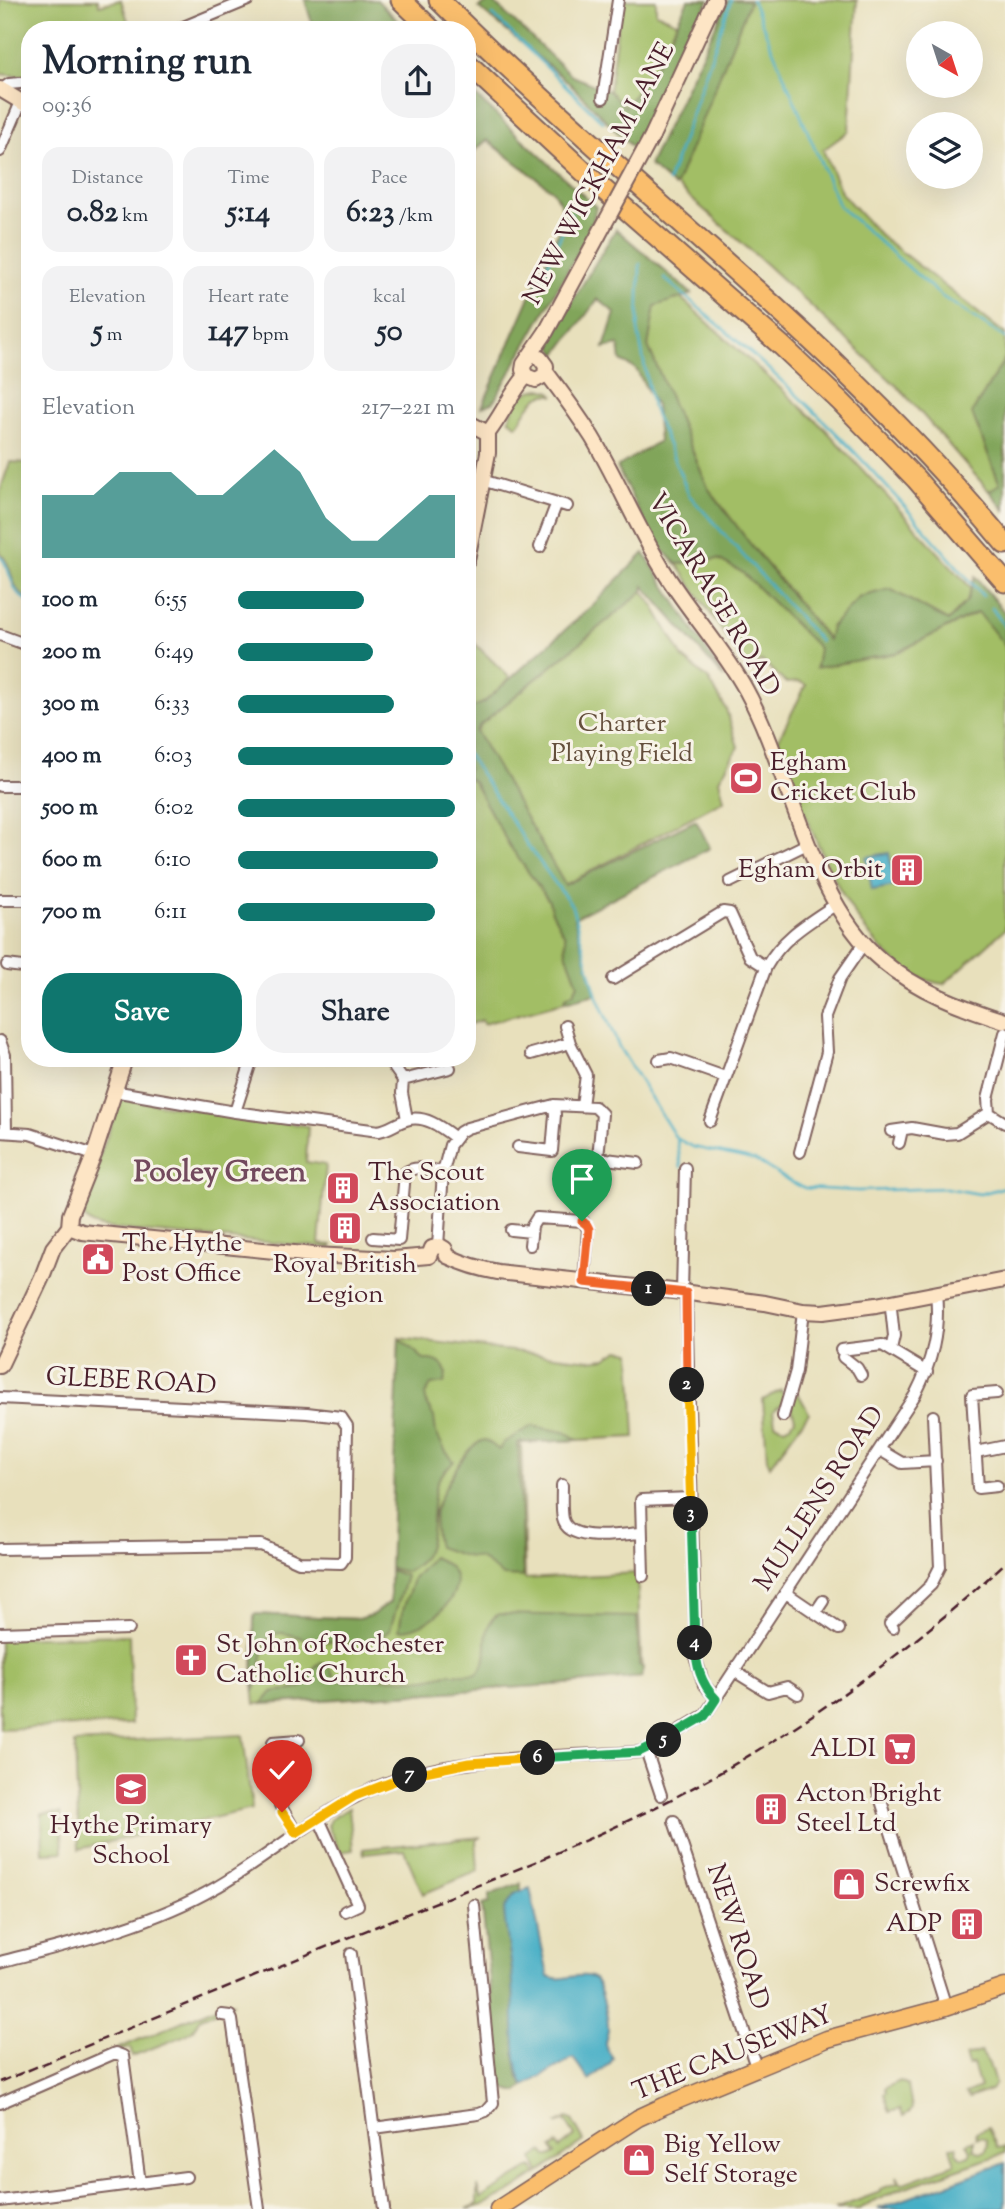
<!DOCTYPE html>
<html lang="en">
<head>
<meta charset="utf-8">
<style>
  body { margin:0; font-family:"Sorts Mill Goudy",serif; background:#f2f2f3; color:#1f2937; height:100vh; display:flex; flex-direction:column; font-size:26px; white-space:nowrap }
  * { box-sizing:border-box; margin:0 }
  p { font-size:23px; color:#747a83 }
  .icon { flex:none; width:38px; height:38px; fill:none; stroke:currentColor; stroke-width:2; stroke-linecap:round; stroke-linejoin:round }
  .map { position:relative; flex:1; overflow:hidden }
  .details { position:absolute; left:21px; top:21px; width:455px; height:1046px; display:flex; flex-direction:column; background:#fff; border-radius:28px; box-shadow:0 7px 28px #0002 }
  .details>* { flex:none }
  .needle { width:46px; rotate:141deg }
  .fabs { position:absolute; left:906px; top:21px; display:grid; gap:14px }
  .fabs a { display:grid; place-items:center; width:77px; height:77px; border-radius:50%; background:#fff; box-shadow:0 7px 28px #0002; font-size:35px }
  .pin { position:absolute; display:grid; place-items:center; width:60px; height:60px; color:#fff; margin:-72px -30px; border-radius:50% 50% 50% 0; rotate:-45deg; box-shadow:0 0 7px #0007 }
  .pin .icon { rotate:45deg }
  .km { position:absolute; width:35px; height:35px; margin:-18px; border-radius:50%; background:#222; color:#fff; font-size:19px; line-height:35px; text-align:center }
  .round { display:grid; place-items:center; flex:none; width:74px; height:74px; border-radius:28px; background:#f2f2f3 }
  .headline { display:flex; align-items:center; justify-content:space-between; height:119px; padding:0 21px }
  h1 { font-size:38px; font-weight:700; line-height:52px }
  .figures { display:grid; grid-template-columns:repeat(3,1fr); gap:10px; height:119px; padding:7px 21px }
  .figures div { display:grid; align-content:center; border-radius:18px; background:#f2f2f3; text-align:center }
  .figures b { font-size:30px; font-weight:700 }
  .figures small { font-size:19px; font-weight:400 }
  .figures p { font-size:19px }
  .chart { height:196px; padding:14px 21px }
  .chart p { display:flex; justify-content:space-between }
  .chart svg { width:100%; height:126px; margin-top:7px; fill:#0f766e; opacity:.7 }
  .action { display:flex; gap:14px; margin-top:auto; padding:14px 21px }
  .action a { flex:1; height:80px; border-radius:28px; background:#0f766e; color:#fff; font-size:28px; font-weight:700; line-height:80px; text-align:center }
  .action a+a { background:#f2f2f3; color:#1f2937 }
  ul { padding:0 21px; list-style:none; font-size:23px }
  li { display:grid; grid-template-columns:112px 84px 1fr; align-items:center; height:52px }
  li i { height:18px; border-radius:9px; background:#0f766e }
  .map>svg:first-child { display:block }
</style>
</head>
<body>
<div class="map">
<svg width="1005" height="2209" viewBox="0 0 1005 2209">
  <rect width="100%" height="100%" fill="#f7f3e8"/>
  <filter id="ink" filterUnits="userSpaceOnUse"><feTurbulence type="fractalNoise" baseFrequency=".0143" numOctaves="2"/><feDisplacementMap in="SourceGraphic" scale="14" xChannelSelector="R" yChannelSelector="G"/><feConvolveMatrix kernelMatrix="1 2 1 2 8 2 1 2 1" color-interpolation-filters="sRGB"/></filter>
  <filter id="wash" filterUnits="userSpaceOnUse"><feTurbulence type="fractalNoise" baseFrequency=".00686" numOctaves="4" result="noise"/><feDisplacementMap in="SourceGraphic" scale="28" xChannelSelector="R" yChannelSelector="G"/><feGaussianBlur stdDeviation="1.57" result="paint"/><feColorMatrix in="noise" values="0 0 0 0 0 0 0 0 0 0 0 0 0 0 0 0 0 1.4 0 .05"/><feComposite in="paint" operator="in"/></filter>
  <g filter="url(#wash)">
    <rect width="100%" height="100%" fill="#e8e0bc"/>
    <path fill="#a2be65" stroke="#766e48" stroke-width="2" d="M0 0H98L99 5 121 0 131 30H30V77L0 74Z
      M621 0H656V13L677 22 660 59 625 108 609 91Z
      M750 0H857L849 131 823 150 842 194 880 235 1005 334V358L972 413 1000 485 989 491 901 390 768 266 676 185Z
      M681 298 825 429 971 588 967 601 948 621 890 589 860 597 831 627 829 640 754 549 708 488 648 346 655 305Z
      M541 389 551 392 555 396C535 389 526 412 517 426L509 419C516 401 521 391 541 389Z
      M10 462 30 463V599C9 593 15 566 0 553V491Z
      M718 559 742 572 820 648 816 667 896 653 979 612 1005 646V929L944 984C856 974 804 812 778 740L806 685 800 682 786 683 762 661 748 669 677 564Z
      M643 591 653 605 683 658 709 680 726 709 738 747 719 780 724 800 565 885 476 733 480 725Z
      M467 636 510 678 483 704 467 710Z
      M467 778 473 781 509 845 549 901 552 912 565 936 566 952 578 984 574 992 566 997 564 1002 483 1024 482 1020 467 1025Z
      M124 1099 308 1126 306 1162 326 1165 319 1244 332 1245V1248L125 1230C106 1228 77 1229 83 1201L120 1101Z
      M399 1338 590 1360 606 1358 619 1350 631 1352 635 1437 521 1443 525 1579 637 1573 642 1677 553 1685 255 1704 253 1684 254 1614 359 1619 372 1615 390 1602Z
      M781 1390 785 1398 782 1405 773 1411 775 1424 785 1428 791 1425 795 1419 791 1405 793 1395 798 1393 809 1413 770 1466 767 1459 763 1400Z
      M129 1635 131 1724 0 1729V1638Z
      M243 1735 252 1809 79 1849 75 1743Z
      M349 1808 353 1850 340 1852 328 1826 330 1820Z
      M61 1813 63 1852 43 1853 42 1814Z
      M481 1837 476 1840 478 1871 423 1894 404 1850 364 1854 363 1849Z
      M232 2003 229 2006 199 2019 193 2030 181 2037 132 2056 131 2048 122 2050 117 2049 221 2005Z
      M981 2052 989 2064 995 2084 991 2090 969 2098 965 2094 980 2088 973 2064 968 2066 965 2056Z
      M900 2081 908 2085 912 2108 910 2112 903 2116 900 2109 890 2112 884 2094 886 2093 885 2088Z
      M567 2118 572 2120 584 2141 539 2173 533 2158 543 2151 547 2156H550L555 2153 552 2148 557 2144 560 2148 575 2136 565 2120 556 2124Z
      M988 2127 997 2148 1005 2147V2153L900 2189 859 2209H835L880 2192V2189L898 2183 897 2176 901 2184 955 2164 950 2147 957 2146 956 2153 963 2158 969 2156 971 2151 967 2143 974 2140V2149L979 2152 985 2151 988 2146 987 2140 982 2137 977 2138 976 2132Z
      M532 2167 537 2174C516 2188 493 2205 467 2209L477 2204V2186L481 2198Z"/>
    <path fill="#81a55a" stroke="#666242" stroke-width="2" d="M305 0H377L407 30H314Z
      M491 0 572 76 609 91 625 107 660 59 688 0H709L647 134 634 149 568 82 479 8Z
      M728 0H750L675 187 649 165Z
      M467 88 596 207 591 229 493 403 482 407 566 214 553 191 487 140 467 157Z
      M616 229 692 294 655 306 648 346 708 488 754 549 828 640 831 627 860 597 890 589 948 621 967 601 975 576 1005 613V646L978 612 896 653 816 668 819 648 742 572 718 559 677 564 654 542 617 467 659 441 656 406 636 369 621 361 619 345 604 348 615 313 598 299 556 355 549 340Z
      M1005 358V510L989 491 1000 484 972 413Z
      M644 553 724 678 644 586 643 591 480 725 476 731 565 885 696 820 710 848 574 918 596 994 564 1002 566 997 574 992 578 984 566 952 565 936 552 912 549 901 509 845 473 781 467 778V710L483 703 593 605Z
      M399 1338 425 1360C440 1359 450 1368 444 1383L431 1385 425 1395 427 1405 434 1417 436 1433 446 1452 454 1461C449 1468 440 1474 437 1483 426 1516 443 1553 406 1572L390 1568Z
      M532 1426 565 1432 578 1440 518 1443 523 1577 503 1576 480 1558 464 1556 438 1547C436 1541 433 1514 435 1510 442 1493 467 1441 486 1440L499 1450 503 1443Z
      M432 1557C486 1575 436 1631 399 1630L402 1613 413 1579Z
      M390 1570 406 1576 390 1630C368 1651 334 1641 307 1639 292 1637 279 1626 267 1640 261 1646 261 1679 254 1692V1614L359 1619 372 1615 390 1602Z
      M499 1614 637 1617 639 1665 643 1667 642 1677 553 1685 262 1704 272 1692C281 1689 291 1692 300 1688 311 1683 309 1668 321 1662L329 1667 336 1679 347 1682 361 1678 426 1679 447 1674H477C495 1657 476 1626 499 1614Z
      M521 1883V1891L516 1893 504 1910 514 1985 516 2044 515 2055 519 2078 524 2086 518 2092 501 2088 482 1905 489 1903V1895Z"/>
    <path fill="#47afc6" stroke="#486778" stroke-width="2" d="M889 853 895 886 872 890 866 857Z
      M530 1888 548 1976C562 1983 576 1972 591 1977 600 1979 608 2017 608 2027 609 2033 605 2038 605 2044 606 2048 610 2054 613 2058L611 2062 589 2080 573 2058 524 2086C511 2066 515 2010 513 1984 512 1958 505 1933 504 1908L516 1893Z
      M1005 2163V2209H878Z"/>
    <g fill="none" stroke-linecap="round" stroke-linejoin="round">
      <path stroke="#47afc6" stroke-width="2.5" d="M752 0 839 206 941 296 1005 338
        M493 15 603 122
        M668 182 731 0
        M640 264 638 330 652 406 689 495 820 641
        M664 278C718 324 773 371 824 421 880 476 931 537 983 596
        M534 295 571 213
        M0 556C13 569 9 596 30 601
        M992 608 1005 627
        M467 753 528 846 572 906 596 994 619 1047 676 1138 693 1147 755 1160 791 1182 805 1188 858 1191 946 1188 980 1194 1005 1187
        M677 1140 681 1167"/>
    </g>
  </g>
  <g filter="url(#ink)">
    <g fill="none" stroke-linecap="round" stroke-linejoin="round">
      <g stroke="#81635e" stroke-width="14">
        <path id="street" d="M176 30 248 0
          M1 90 9 84 30 82
          M603 98 618 0
          M0 151 21 102
          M482 480 567 506
          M540 547 556 505
          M0 635 30 646
          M0 786H30
          M730 882 809 843
          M0 900H30
          M7 965 30 968
          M613 979 723 912 730 913 750 957 766 967
          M565 1026 570 1043
          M1005 1033 988 1099 989 1113 1005 1123
          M0 1041 5 1055 6 1132
          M531 1054 570 1043 586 1075 582 1106
          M388 1059 403 1080 450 1068
          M659 1060 671 1058 725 1077
          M403 1080 402 1093 407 1119
          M113 1091 235 1112 379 1131C390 1129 396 1123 406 1120 424 1114 441 1127 454 1137
          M235 1112 252 1059
          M710 1121 766 967C783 937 808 923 835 905
          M891 1131 912 1128 945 1134 957 1133 989 1113
          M0 1132 30 1134 94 1155
          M899 1143 902 1130
          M518 1147 552 1151 555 1115 554 1105
          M800 1152 827 1052 825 1017 840 978 864 943
          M598 1158 638 1163
          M511 1230 531 1232
          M373 1238 399 1240 405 1173C415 1164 431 1170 443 1172
          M530 1245 532 1226 537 1218 583 1221 588 1229 584 1282
          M438 1246 443 1172 450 1145 460 1132 467 1128 554 1105 595 1107 602 1114 596 1180 605 1181
          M682 1292 685 1168
          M686 1293 696 1660 704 1685 716 1698
          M891 1349 894 1336 891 1308
          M841 1350 882 1345 927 1372
          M843 1357 857 1368 861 1375
          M997 1393 972 1395 978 1488 997 1486
          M0 1398 307 1413 341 1417 347 1426 345 1557 341 1563 299 1562 261 1545 0 1549
          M783 1416 796 1371 803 1311
          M880 1450 902 1463 936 1461
          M976 1452 1005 1446
          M562 1485C562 1496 561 1509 563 1519 569 1544 622 1534 641 1533
          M643 1576 641 1500 690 1498
          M786 1593 839 1629
          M815 1613 823 1601
          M893 1628 890 1624 931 1585 940 1567 933 1416
          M0 1633 129 1629
          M734 1671 768 1692 787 1687 798 1694
          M646 1750 661 1795
          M878 1791 946 2007
          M319 1819 358 1905 345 1911
          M674 1821 756 2067
          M296 1833 280 1805 273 1742 299 1740
          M351 1954 384 2209
          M0 1962C73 1943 149 1926 215 1888 275 1854 326 1804 392 1781 464 1755 563 1757 639 1752L650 1748 705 1715 915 1395C932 1362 940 1331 936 1293
          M222 2015 230 2016 232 2020 259 2209
          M0 2103 115 2053 123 2056 140 2183
          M374 2128 478 2114 486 2111 493 2103 474 1905
          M0 2201 186 2177"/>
      </g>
      <g stroke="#81635e" stroke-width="18">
        <path id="secondary" d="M0 89 30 107
          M652 136 715 0
          M546 372C562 393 578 415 592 437 617 479 636 525 662 568 687 610 722 646 746 690 791 772 809 900 882 961 918 991 961 1007 1005 1021
          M526 376 523 370 524 364 546 332 598 236
          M526 376 536 380 545 375 546 366 540 358
          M467 422 488 433
          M488 433C502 415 511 393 526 376
          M467 560 488 453V433
          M69 1227 82 1232 314 1255 394 1259 429 1256
          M429 1256 432 1248 440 1246 445 1249 447 1256C464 1264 480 1269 498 1272L682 1292 765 1303 803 1311 823 1312 876 1305 1005 1280
          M0 1366 42 1277 53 1248 69 1227 70 1215 94 1155 125 1059"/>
      </g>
      <g stroke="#81635e" stroke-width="19">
        <path id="primary" d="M498 2209 638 2118 664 2106 827 2039 946 2007 1005 1987"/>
      </g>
      <g stroke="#81635e" stroke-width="23">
        <path id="highway" d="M401 0 432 30
          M439 0C624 185 839 341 1005 544
          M467 63 595 182 782 346 841 402 916 479 1005 582"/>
      </g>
      <use href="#street" stroke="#fff" stroke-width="10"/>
      <use href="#secondary" stroke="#fde5c5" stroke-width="14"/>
      <use href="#primary" stroke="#fabe6d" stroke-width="16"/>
      <use href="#highway" stroke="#fabe6d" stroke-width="19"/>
      <path stroke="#4a1f2b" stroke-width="2.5" stroke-dasharray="10 5" stroke-linecap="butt" d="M0 2082C125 2030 250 1978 375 1927 479 1884 586 1845 685 1792 800 1730 909 1652 1005 1563"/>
      <g stroke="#81635e" stroke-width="18" stroke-linecap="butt">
        <path id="secondary-bridge" d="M598 236 652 136"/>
      </g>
      <use href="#secondary-bridge" stroke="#fde5c5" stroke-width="14"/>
    </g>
  </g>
  <g fill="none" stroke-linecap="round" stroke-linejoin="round" filter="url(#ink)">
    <g stroke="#fff" stroke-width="14">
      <path id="split-1" d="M582 1221 587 1225 589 1229 584 1282 649 1289"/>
    </g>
    <g stroke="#fff" stroke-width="14">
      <path id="split-2" d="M649 1289 686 1293 687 1385"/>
    </g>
    <g stroke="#fff" stroke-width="14">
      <path id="split-3" d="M687 1385 691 1514"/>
    </g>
    <g stroke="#fff" stroke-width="14">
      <path id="split-4" d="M691 1514 695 1643"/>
    </g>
    <g stroke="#fff" stroke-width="14">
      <path id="split-5" d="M664 1740 705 1716 716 1699C700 1683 696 1664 695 1643"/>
    </g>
    <g stroke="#fff" stroke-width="14">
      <path id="split-6" d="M538 1758 639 1752 664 1740"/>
    </g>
    <g stroke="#fff" stroke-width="14">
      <path id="split-7" d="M410 1775 469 1763 538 1758"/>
    </g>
    <g stroke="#fff" stroke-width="14">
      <path id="split-8" d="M282 1812 296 1833 355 1796 410 1775"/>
    </g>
    <use href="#split-1" stroke="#f0652b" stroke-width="9"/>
    <use href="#split-2" stroke="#f0652b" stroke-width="9"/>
    <use href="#split-3" stroke="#f5b400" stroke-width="9"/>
    <use href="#split-4" stroke="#22a559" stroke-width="9"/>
    <use href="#split-5" stroke="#22a559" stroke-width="9"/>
    <use href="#split-6" stroke="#22a559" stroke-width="9"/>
    <use href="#split-7" stroke="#f5b400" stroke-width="9"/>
    <use href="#split-8" stroke="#f5b400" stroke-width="9"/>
  </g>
  <defs>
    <g id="stadium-square" transform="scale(1.75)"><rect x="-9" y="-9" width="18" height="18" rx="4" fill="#d1495b" stroke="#f7f3e8"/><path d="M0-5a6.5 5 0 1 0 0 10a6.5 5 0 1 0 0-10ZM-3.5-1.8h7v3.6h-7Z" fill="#fff"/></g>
    <g id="building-square" transform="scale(1.75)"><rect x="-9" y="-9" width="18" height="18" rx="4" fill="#d1495b" stroke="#f7f3e8"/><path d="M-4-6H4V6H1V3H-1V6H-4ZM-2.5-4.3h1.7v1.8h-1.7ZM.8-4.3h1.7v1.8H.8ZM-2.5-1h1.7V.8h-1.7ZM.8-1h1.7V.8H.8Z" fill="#fff"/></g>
    <g id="civic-square" transform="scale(1.75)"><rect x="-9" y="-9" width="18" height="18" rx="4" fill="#d1495b" stroke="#f7f3e8"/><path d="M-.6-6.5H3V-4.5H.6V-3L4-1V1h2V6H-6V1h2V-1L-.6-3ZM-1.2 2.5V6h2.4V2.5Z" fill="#fff"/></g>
    <g id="church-square" transform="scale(1.75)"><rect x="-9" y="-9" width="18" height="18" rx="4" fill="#d1495b" stroke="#f7f3e8"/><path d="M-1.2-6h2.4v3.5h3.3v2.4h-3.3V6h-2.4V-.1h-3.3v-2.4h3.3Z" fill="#fff"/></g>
    <g id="supermarket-square" transform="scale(1.75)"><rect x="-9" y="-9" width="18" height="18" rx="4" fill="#d1495b" stroke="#f7f3e8"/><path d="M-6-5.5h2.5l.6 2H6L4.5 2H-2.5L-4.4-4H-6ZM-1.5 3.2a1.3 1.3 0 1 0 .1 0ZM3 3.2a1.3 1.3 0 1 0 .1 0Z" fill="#fff"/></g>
    <g id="school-square" transform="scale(1.75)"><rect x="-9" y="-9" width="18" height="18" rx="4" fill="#d1495b" stroke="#f7f3e8"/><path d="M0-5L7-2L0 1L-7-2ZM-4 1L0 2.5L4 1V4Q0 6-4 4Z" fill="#fff"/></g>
    <g id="shop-square" transform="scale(1.75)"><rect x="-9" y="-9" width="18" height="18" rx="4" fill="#d1495b" stroke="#f7f3e8"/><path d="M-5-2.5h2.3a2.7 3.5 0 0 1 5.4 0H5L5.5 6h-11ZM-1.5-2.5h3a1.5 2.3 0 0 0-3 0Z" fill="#fff"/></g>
  </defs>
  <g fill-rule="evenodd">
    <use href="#stadium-square" x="746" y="778"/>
    <use href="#building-square" x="907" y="870"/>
    <use href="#building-square" x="343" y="1188"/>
    <use href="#building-square" x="345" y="1228"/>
    <use href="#civic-square" x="98" y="1259"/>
    <use href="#church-square" x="191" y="1660"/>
    <use href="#supermarket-square" x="900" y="1749"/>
    <use href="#school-square" x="131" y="1789"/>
    <use href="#building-square" x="771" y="1809"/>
    <use href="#shop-square" x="849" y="1884"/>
    <use href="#building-square" x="967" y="1924"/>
    <use href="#shop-square" x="639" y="2160"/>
  </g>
  <g text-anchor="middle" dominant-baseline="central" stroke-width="6" stroke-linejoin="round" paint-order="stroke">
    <g font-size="26" fill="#4a1f2b" stroke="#f7f3e8">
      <text transform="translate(600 174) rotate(-62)">NEW WICKHAM LANE</text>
      <text transform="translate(713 595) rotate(59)">VICARAGE ROAD</text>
      <text transform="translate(131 1382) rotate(3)">GLEBE ROAD</text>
      <text transform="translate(820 1499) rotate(-57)">MULLENS ROAD</text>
      <text transform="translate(737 1937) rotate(72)">NEW ROAD</text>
      <text transform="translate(733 2054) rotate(-22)">THE CAUSEWAY</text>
    </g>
    <g font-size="26" fill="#644f3c" stroke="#f7f3e8">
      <text x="622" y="724">Charter<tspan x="622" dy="30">Playing Field</tspan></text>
    </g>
    <g font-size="26" fill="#4a1f2b" stroke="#f7f3e8" text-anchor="start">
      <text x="770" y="763">Egham<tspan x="770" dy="30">Cricket Club</tspan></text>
      <text x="883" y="870" text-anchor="end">Egham Orbit</text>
      <text x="368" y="1173">The Scout<tspan x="368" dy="30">Association</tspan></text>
      <text x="122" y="1244">The Hythe<tspan x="122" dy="30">Post Office</tspan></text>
      <text x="345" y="1265" text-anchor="middle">Royal British<tspan x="345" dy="30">Legion</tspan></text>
      <text x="216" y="1645">St John of Rochester<tspan x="216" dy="30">Catholic Church</tspan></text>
      <text x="876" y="1749" text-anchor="end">ALDI</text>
      <text x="796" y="1794">Acton Bright<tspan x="796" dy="30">Steel Ltd</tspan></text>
      <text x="131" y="1826" text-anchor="middle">Hythe Primary<tspan x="131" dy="30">School</tspan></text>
      <text x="874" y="1884">Screwfix</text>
      <text x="942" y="1924" text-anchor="end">ADP</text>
      <text x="664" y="2145">Big Yellow<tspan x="664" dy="30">Self Storage</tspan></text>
    </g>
    <g font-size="30" font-weight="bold" fill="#734a5e" stroke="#f7f3e8">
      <text x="220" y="1173">Pooley Green</text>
    </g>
  </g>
</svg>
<div class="fabs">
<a><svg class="needle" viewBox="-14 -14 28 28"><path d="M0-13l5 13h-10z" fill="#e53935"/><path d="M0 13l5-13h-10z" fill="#747a83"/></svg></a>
<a><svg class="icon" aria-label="layers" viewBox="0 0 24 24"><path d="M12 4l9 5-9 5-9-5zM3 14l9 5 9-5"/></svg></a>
</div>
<div class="pin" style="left:582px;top:1221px;background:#1e9e55"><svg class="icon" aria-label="arrive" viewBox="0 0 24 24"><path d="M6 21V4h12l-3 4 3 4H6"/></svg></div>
<div class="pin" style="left:282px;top:1812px;background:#d93025"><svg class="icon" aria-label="check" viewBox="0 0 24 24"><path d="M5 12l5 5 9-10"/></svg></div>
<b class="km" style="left:649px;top:1289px">1</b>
<b class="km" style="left:687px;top:1385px">2</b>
<b class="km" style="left:691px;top:1514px">3</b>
<b class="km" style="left:695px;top:1643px">4</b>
<b class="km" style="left:664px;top:1740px">5</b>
<b class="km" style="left:538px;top:1758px">6</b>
<b class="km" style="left:410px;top:1775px">7</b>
<section class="details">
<div class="headline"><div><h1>Morning run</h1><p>09:36</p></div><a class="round"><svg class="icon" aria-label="share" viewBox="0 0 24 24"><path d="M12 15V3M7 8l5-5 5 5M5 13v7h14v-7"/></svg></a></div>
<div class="figures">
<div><p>Distance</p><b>0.82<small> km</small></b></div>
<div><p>Time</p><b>5:14</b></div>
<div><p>Pace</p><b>6:23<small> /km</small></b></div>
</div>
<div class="figures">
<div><p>Elevation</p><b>5<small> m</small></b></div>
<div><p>Heart rate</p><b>147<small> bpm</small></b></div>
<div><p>kcal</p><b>50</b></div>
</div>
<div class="chart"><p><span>Elevation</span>217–221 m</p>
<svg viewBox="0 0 160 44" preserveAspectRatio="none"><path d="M0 44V22L10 22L20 22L30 14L40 14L50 14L60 22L70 22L80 14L90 6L100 14L110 30L120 38L130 38L140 30L150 22L160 22V44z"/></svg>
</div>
<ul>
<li><b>100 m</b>6:55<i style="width:58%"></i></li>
<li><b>200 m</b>6:49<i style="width:62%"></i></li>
<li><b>300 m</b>6:33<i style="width:72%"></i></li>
<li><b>400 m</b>6:03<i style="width:99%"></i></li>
<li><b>500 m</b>6:02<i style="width:100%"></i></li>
<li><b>600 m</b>6:10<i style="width:92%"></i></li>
<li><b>700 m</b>6:11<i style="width:91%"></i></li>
</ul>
<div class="action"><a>Save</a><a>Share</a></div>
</section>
</div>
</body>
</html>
